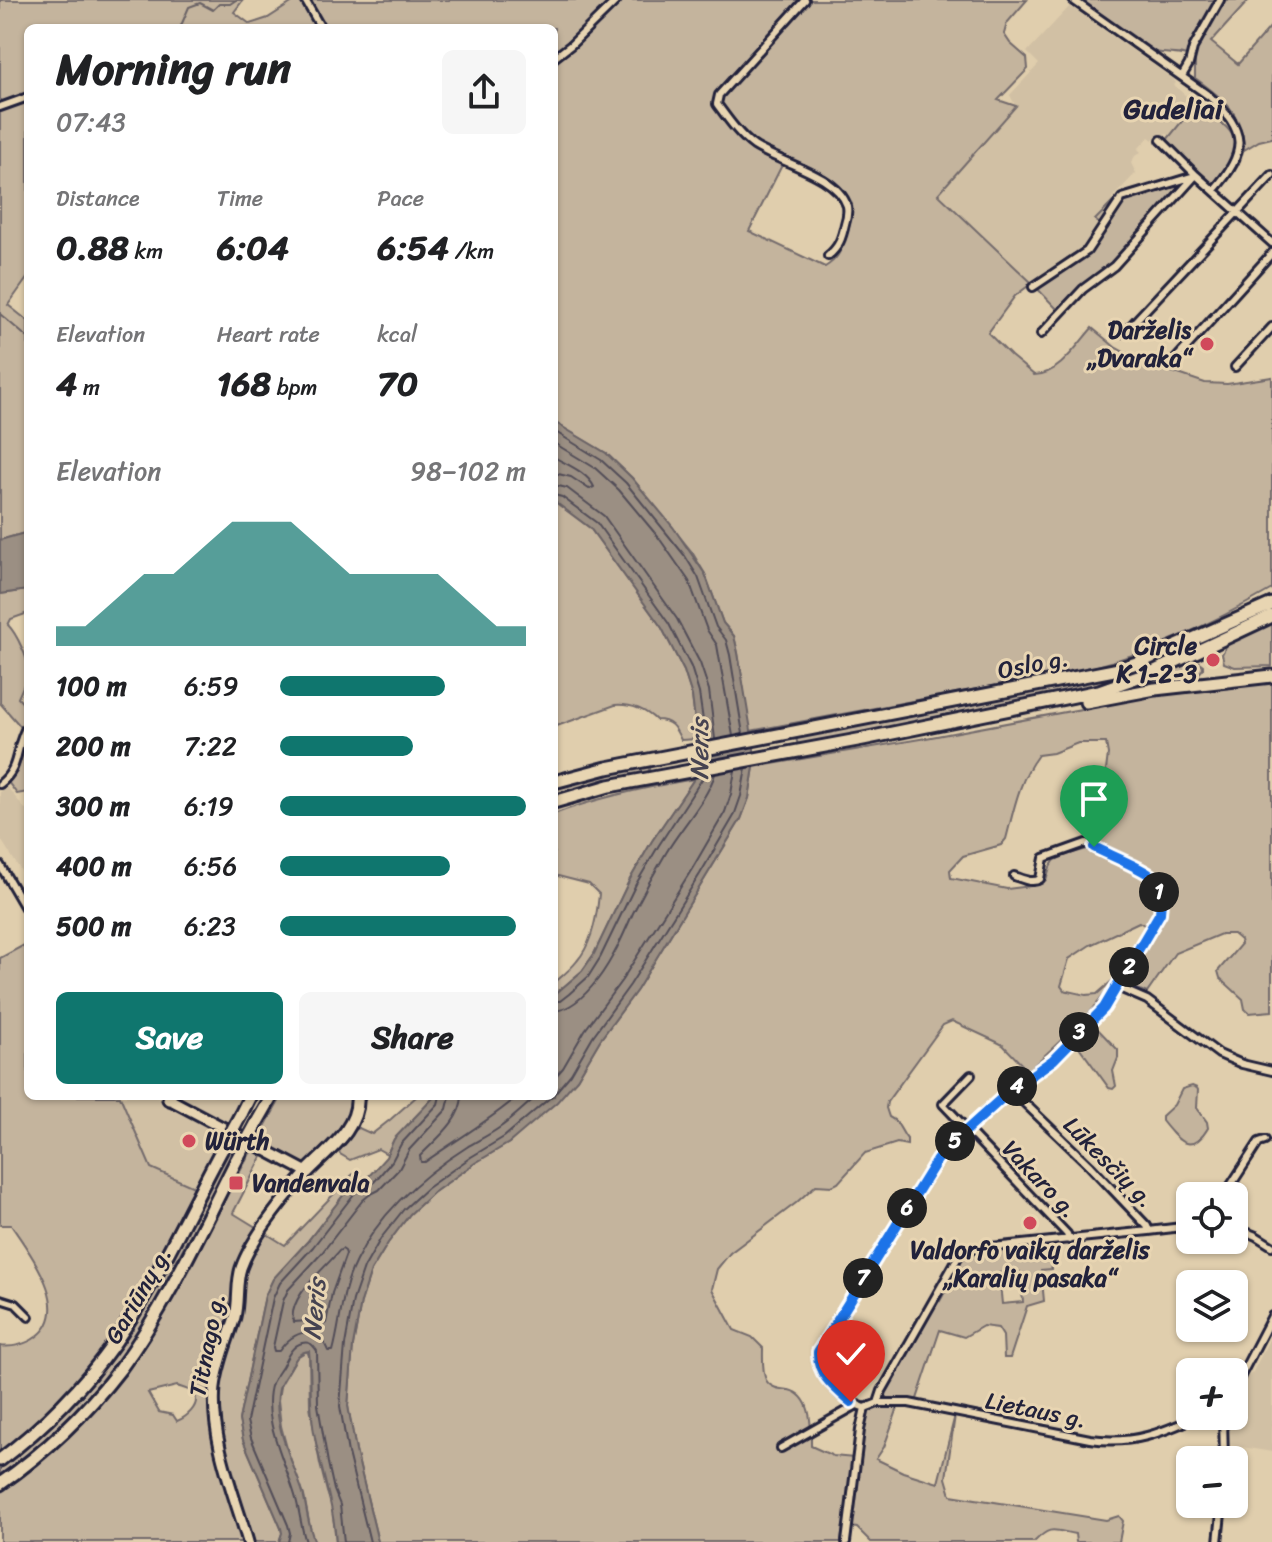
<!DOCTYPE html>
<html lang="en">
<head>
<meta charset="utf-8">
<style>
  body { margin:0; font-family:Sriracha,sans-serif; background:#f6f6f6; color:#202124; height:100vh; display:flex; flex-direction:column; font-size:30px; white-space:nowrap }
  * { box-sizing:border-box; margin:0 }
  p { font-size:26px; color:#757577 }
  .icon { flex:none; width:44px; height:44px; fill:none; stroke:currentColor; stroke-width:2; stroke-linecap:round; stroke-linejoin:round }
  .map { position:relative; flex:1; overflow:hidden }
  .panel { position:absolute; left:24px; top:24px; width:534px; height:1076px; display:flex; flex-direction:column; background:#fff; border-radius:12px; box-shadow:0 2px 6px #0004 }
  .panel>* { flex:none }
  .controls { position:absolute; left:1176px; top:1182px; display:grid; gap:16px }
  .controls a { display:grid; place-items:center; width:72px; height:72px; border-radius:12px; background:#fff; box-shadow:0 2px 6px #0004; font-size:40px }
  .pin { position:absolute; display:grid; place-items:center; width:68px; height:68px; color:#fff; margin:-82px -34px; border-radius:50% 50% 50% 0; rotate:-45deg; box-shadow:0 0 8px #0007 }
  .pin .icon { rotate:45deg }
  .km { position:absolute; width:40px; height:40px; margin:-20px; border-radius:50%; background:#222; color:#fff; font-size:22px; line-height:40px; text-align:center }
  .round { display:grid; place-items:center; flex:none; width:84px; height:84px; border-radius:12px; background:#f6f6f6 }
  .overview { display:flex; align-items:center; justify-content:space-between; height:136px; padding:0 32px }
  h1 { font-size:44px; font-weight:700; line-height:60px }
  .figures { display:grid; grid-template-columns:repeat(3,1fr); gap:12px; height:136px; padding:8px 32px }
  .figures div { display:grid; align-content:center }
  .figures b { font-size:34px; font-weight:700 }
  .figures small { font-size:22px; font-weight:400 }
  .figures p { font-size:22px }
  .chart { height:224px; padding:16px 32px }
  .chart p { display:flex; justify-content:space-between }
  .chart svg { width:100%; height:144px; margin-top:8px; fill:#0f766e; opacity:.7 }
  .button { display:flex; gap:16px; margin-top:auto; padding:16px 32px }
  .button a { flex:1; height:92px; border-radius:12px; background:#0f766e; color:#fff; font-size:32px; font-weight:700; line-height:92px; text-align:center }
  .button a+a { background:#f6f6f6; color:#202124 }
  ul { padding:0 32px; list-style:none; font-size:26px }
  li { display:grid; grid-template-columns:128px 96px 1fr; align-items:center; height:60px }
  li i { height:20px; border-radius:10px; background:#0f766e }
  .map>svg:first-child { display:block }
</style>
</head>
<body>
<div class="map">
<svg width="1272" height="1542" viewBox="0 0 1272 1542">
  <rect width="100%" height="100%" fill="#e0cead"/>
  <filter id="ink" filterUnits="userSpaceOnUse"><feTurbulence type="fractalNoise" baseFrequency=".0125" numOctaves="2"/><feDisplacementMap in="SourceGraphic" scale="16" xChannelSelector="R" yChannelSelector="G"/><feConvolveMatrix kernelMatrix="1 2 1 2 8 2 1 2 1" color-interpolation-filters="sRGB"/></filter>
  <g filter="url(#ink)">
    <path fill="#d1c0a4" d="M1070 6 1173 79 1176 83 1174 85 1187 97 1185 99 1187 101 1184 105 1186 107 1183 120 1170 135 1166 134 1159 142 1156 138H1154L1153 140 1149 137 1138 149 1141 152 1135 156 1131 163 1136 173 1112 198 1114 201 1096 220 1101 225 1082 251 1072 255 1032 283 938 193 1016 107 1010 95 1039 64 1027 52Z
      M7 787 25 809 28 808V882L0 838V792Z
      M120 1096H156L223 1131 194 1187 151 1168Z
      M180 1096H241L226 1125 182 1102Z
      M1272 1334V1452L1230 1445 1229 1416H1234V1397L1245 1379 1253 1372Z"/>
    <path fill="#c4b49d" stroke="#736b6c" stroke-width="2" fill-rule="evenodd" d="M0 0H243L234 12 250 24 268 18 296 0H1027L1007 23 1004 34 1010 43 1027 58 1028 69 998 100 1016 106 938 194 1032 283 1072 255 1082 251 1101 225 1095 220 1114 201 1185 180 1110 265 1080 287 1057 309 1032 283 1015 296 988 333 1011 356 1034 375C1059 375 1077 345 1092 328L1115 347 1140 361 1205 383 1227 384 1272 377V589C1215 622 1154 651 1090 668L750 731 738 653 734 636 723 623 705 574 692 552 632 478 606 453 554 422V28H28V277L8 305 28 321V532L0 540ZM786 157C806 166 838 179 849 200 854 211 850 226 846 237 840 252 839 258 825 267L749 231Z
      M1078 0H1249L1211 42 1238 64 1272 25V138L1259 141 1244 150C1243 113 1223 98 1195 78V59C1182 52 1170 55 1155 52Z
      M1186 107C1206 111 1211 113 1226 127 1246 146 1230 166 1216 184H1213L1166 141 1183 120Z
      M554 501 590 528 662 628 684 671 692 696 697 739 681 740C675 727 671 720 656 720 644 709 630 704 615 705L554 727Z
      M28 590V613L11 619 8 625C15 632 18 639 22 648 33 670 27 677 18 698L28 709V721L21 727 0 703V594Z
      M1272 621V666L1235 667 1224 663 1222 654 1228 643Z
      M1163 660 1159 665 1105 685 981 711 803 744 798 745 796 738 802 737 1109 678Z
      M1190 662H1199L1203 665V669L1197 676C1177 679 1156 687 1137 685L1139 682Z
      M1272 683V1011L1249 1013 1245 1009 1243 999 1220 978 1218 971 1241 944 1240 940 1233 934H1221L1175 953 1147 993 1116 980 1088 1015 1089 1020 1118 1050V1058L1113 1071 1116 1086 1113 1089 1109 1088 1069 1033 1031 1068 1027 1070 1003 1045 997 1042 952 1021 943 1025 887 1102 886 1108 889 1117C900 1122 900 1131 907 1139V1145L897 1143 865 1153 838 1183 832 1186 816 1185 796 1203 730 1253 717 1269 712 1289 734 1330 752 1337 763 1348C763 1357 762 1371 766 1380 771 1389 781 1389 789 1390 813 1396 811 1427 811 1446L833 1456 854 1458 867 1411 881 1397 937 1299 940 1301 946 1290 944 1285 963 1252 1054 1244 1055 1250 1051 1253 1052 1269 1041 1270 1044 1301 1027 1306 1010 1358H1004L1003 1336 998 1328 983 1326 964 1337 940 1330 916 1402 901 1399 884 1447 876 1459 903 1472 938 1483 955 1415 946 1478 951 1495 1106 1520 1119 1516 1123 1521 1119 1542H1076L1075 1534C1053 1530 1051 1525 1034 1542H871L857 1528 843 1526 841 1542H378L356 1451 348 1406 353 1346 361 1302 371 1271 388 1243 410 1214 433 1193 475 1163 509 1143 577 1079 600 1040 637 990 741 819 749 798 754 767 926 738 1167 693ZM1078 743H1106L1108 754 1098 836 1091 848 1066 855 1055 860 1050 867 1046 880 1039 885 1007 889 951 878 950 870 963 856 1001 845 1006 839C1014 809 1019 780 1038 755L1053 753ZM1139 922 1149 928 1123 965 1121 973 1097 994 1086 995 1064 990 1061 986 1069 959 1090 945ZM1020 1272 1023 1302 1002 1304 999 1273Z
      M28 742V792L17 794 8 782 17 772 25 745Z
      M648 766 650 772 595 783 554 795V786L592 776Z
      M694 779 652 841 629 881 594 954 582 971 554 995V983C562 976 571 969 577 961 592 944 597 916 599 894L589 884 554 875V814C599 797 647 787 694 779Z
      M28 943V1096H120L151 1168 194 1187 153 1267 108 1344 70 1391 46 1415 0 1453V1346C12 1348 27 1344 36 1337 75 1310 29 1252 11 1225H0V958Z
      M1192 1086 1197 1088 1198 1090 1197 1108 1207 1122 1208 1128C1191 1157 1177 1140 1162 1121V1116L1174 1105 1182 1089Z
      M282 1096H367L351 1121 308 1166 268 1145 233 1213 285 1245 352 1175 357 1172 362 1177 349 1188 307 1242 273 1279 265 1296 262 1310 239 1420 243 1440 281 1528 282 1533 279 1542H0V1491C53 1455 98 1410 135 1358 163 1318 184 1273 208 1230 232 1185 257 1141 282 1096ZM177 1386C182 1388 193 1390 195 1395 200 1407 185 1418 177 1421L173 1415 159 1412 148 1393Z
      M417 1096H435L394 1139 387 1154 378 1149 350 1160 340 1154 338 1148C344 1139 349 1132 359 1128L372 1134 391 1119Z
      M235 1139 239 1142 144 1322 112 1369 62 1426 0 1476V1467C34 1441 67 1412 95 1379 125 1343 148 1300 170 1259 192 1219 213 1179 235 1139Z
      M307 1351 309 1356 310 1406 320 1464 327 1492 332 1506 336 1542H315L312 1537 304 1496 288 1452 281 1426 278 1400 280 1386 297 1357Z"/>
    <path fill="#9b8f83" stroke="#6b6366" stroke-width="2" d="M554 422 606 453 632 478 673 527 705 574 723 623 734 636 738 653 754 748V767L749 798 741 819 637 990 600 1040 577 1079 557 1102 509 1143 475 1163 433 1193 410 1214 388 1243 371 1271 361 1302 353 1346 348 1406 356 1451 378 1542H336C334 1505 320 1469 314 1432 309 1405 312 1378 309 1351 299 1352 296 1358 291 1367 287 1374 281 1381 279 1389 271 1423 293 1461 303 1493 307 1509 308 1527 315 1542H279L282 1533 281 1528 243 1440 239 1420 262 1310 265 1296 273 1279 307 1242 349 1188 362 1177H368L386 1157 394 1139 435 1096H554V995L582 971 594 954 629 881 652 841 694 779 700 761 692 696 684 671 662 628 590 528 554 501Z
      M28 532V590L0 594V540Z"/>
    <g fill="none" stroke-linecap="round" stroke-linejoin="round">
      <path stroke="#524e58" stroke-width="2" d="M554 431 601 460 626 483 685 556 698 577 716 627 726 640 730 655 743 734
        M554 443 595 468 619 490 659 538 689 581 707 630 717 645 733 736
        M554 457C568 465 588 473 594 487L589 489 571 477 554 473
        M554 485 567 488 604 516 677 619 700 663 709 690 715 739
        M554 495 562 497 597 523 669 624 691 667 699 693 706 741
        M554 1001H560L569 994 588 977 600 958 636 884 659 845 704 776
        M554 1011C571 1010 588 992 598 979 613 959 623 936 633 913 643 893 654 873 666 853 680 829 707 800 715 774
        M554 1078 563 1068 585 1030 622 980 692 869 725 812 731 794 735 770
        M554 1094 571 1074 593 1036 630 985 700 874 734 816 741 796 746 768
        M450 1096 447 1109 409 1150 399 1169 379 1190 369 1195 362 1201 321 1254 288 1290 283 1301 273 1347 274 1351H279C294 1330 317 1323 328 1351H333C341 1322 341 1290 356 1261 380 1212 421 1176 467 1147 477 1141 489 1135 499 1128 512 1119 524 1107 537 1096
        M462 1096C461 1121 436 1139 420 1156L421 1162H425C456 1140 489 1121 518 1096
        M342 1249 345 1251 346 1254 332 1293 326 1323 322 1325 309 1321 293 1322C288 1296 324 1270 339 1251Z
        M288 1542 290 1533 288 1525 251 1438 247 1421 273 1298 280 1283 313 1247 354 1194 364 1186 374 1182 392 1161 401 1144 438 1104 440 1096
        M306 1542C301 1528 300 1513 296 1499 287 1465 260 1418 272 1383 274 1378 279 1372 282 1367 287 1358 291 1346 302 1343 310 1341 313 1345 317 1351L318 1405 328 1463 334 1490 340 1505 344 1542
        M370 1542 348 1453 340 1406 345 1345 353 1300 364 1268 381 1238 404 1209 427 1188 471 1157 504 1137 552 1096"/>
      <path stroke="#6b6366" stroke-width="2" d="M180 28 189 7 200 3 213 10 219 4H230L236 0
        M0 314 28 338"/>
      <g stroke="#22223b" stroke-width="12">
        <path id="street" d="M305 0 321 28
          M805 0 719 95 717 104C728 119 739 135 754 146 778 162 838 175 847 206 848 212 847 218 845 224 842 238 839 247 828 256
          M1073 0 1209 96C1247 130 1248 152 1214 190
          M554 58 571 45 617 0
          M1182 76 1189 64 1193 48 1220 0
          M0 107 28 97
          M1161 140 1196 175 1272 243
          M1033 287 1087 251 1122 198 1191 177 1193 178
          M1124 333 1272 175
          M1041 334 1083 289 1114 266 1196 175
          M1173 362 1272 253
          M1235 367 1272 327
          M0 784C22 767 14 745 28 725
          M0 865 28 913
          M1117 987 1147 1000 1219 1054 1242 1064 1272 1071
          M971 1075 943 1104 1067 1234 1069 1240
          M1011 1090 1090 1166 1147 1226 1149 1231 1190 1226
          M1224 1196 1259 1142 1265 1140
          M1234 1227 1256 1236 1272 1246
          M0 1299 16 1304 29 1317
          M1234 1389 1272 1316
          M878 1403 882 1391 962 1250 1149 1231
          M865 1408C844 1401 812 1375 820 1349L937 1160 949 1146 1011 1090 1053 1060 1104 1008 1160 913C1161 904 1162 889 1156 881 1148 870 1101 850 1086 843L1044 858 1040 879C1032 884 1023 879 1014 876
          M865 1408 878 1403H909L1090 1439C1133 1445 1161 1433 1199 1416
          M1223 1416 1224 1460
          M781 1448 857 1405
          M846 1542 860 1430 865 1408
          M1218 1542 1222 1504"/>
      </g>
      <g stroke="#22223b" stroke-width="15">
        <path id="secondary" d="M169 1099 307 1172C285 1197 252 1237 241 1268 236 1283 239 1301 235 1317 228 1340 218 1362 215 1387 210 1439 234 1493 248 1542"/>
      </g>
      <g stroke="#22223b" stroke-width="17">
        <path id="highway" d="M1086 702 1155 689 1272 676
          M554 782 607 768 1114 670 1143 661 1272 604
          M554 802 609 786 863 739 1099 691 1155 671 1272 616
          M169 1099 170 1096
          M241 1114 250 1096
          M256 1124 272 1096
          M307 1172C327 1151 360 1128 357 1096
          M0 1460C45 1426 83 1387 115 1342 156 1283 188 1212 222 1149
          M0 1484C46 1452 86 1413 120 1369 167 1305 201 1230 237 1159"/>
      </g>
      <use href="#street" stroke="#e8d5b2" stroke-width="6"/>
      <use href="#secondary" stroke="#e8d5b2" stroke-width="9"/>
      <use href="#highway" stroke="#e8d5b2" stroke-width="11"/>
      <g stroke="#22223b" stroke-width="17" stroke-linecap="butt">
        <path id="highway-bridge" d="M222 1149 241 1114
          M237 1159 256 1124"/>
      </g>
      <use href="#highway-bridge" stroke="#e8d5b2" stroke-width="11"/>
    </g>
  </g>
  <g fill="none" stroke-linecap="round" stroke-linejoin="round" filter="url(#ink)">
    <g stroke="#fff" stroke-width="16">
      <path id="route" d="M851 1402C835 1388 817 1375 818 1352L937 1160 949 1146 1011 1090 1053 1060 1104 1008 1160 913C1161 904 1162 890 1157 881 1150 871 1107 854 1094 847"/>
    </g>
    <use href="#route" stroke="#1a73e8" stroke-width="10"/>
  </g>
  <g fill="#d1495b" stroke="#e8d5b2" stroke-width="3">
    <circle cx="1207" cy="344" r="8"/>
    <circle cx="1213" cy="660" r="8"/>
    <circle cx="189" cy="1141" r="8"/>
    <rect x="228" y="1175" width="16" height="16" rx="4"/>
    <circle cx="1030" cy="1223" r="8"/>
  </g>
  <g text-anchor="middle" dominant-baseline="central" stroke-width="6" stroke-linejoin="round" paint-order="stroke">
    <g font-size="24" font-weight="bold" fill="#22223b" stroke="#e8d5b2" text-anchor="end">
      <text x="1191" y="330">Darželis<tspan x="1191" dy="28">„Dvaraka“</tspan></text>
      <text x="1197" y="646">Circle<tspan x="1197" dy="28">K 1-2-3</tspan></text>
      <text x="205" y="1141" text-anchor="start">Würth</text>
      <text x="252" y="1183" text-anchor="start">Vandenvala</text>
      <text x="1030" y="1250" text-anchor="middle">Valdorfo vaikų darželis<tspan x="1030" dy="28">„Karalių pasaka“</tspan></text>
    </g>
    <g font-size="24" fill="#22223b" stroke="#e8d5b2">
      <text transform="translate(1033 664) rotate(-11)">Oslo g.</text>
      <text transform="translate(1109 1162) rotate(45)">Lūkesčių g.</text>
      <text transform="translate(1040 1179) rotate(46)">Vakaro g.</text>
      <text transform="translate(138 1295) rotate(-60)">Gariūnų g.</text>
      <text transform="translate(207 1345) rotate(-79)">Titnago g.</text>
      <text transform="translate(1036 1410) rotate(11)">Lietaus g.</text>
    </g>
    <g font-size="26" font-style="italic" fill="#464351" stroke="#e8d5b2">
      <text transform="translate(699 749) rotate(-90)">Neris</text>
      <text transform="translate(314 1309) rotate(-85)">Neris</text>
    </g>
    <g font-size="28" font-weight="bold" fill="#22223b" stroke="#e8d5b2">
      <text x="1173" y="108">Gudeliai</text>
    </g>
  </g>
</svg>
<div class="controls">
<a><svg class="icon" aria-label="locate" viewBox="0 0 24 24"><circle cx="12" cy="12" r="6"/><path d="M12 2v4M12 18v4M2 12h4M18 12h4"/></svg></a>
<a><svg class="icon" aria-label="layers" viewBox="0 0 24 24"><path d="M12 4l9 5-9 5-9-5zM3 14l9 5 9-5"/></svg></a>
<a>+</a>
<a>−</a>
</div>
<div class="pin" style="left:1094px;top:847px;background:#1e9e55"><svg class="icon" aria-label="arrive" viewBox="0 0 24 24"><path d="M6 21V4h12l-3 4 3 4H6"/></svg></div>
<div class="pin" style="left:851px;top:1402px;background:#d93025"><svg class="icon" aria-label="check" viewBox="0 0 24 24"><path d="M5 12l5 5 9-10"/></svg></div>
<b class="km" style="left:1159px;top:892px">1</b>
<b class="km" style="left:1129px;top:967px">2</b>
<b class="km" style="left:1079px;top:1032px">3</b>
<b class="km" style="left:1017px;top:1086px">4</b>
<b class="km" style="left:955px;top:1141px">5</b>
<b class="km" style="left:907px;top:1208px">6</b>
<b class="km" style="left:863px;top:1278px">7</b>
<section class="panel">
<div class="overview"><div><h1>Morning run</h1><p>07:43</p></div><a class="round"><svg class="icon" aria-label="share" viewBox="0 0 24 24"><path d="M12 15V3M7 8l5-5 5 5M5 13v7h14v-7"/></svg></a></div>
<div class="figures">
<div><p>Distance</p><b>0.88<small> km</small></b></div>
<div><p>Time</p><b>6:04</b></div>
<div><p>Pace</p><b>6:54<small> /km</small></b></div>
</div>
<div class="figures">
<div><p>Elevation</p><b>4<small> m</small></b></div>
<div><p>Heart rate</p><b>168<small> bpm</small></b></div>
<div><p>kcal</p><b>70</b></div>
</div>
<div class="chart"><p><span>Elevation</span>98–102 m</p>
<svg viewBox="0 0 160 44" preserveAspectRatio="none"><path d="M0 44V38L10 38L20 30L30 22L40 22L50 14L60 6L70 6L80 6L90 14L100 22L110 22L120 22L130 22L140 30L150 38L160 38V44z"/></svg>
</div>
<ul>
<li><b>100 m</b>6:59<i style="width:67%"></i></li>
<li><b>200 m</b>7:22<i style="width:54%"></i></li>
<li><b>300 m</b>6:19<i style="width:100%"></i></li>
<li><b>400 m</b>6:56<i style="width:69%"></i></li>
<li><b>500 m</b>6:23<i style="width:96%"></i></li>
</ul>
<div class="button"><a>Save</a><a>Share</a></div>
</section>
</div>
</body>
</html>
